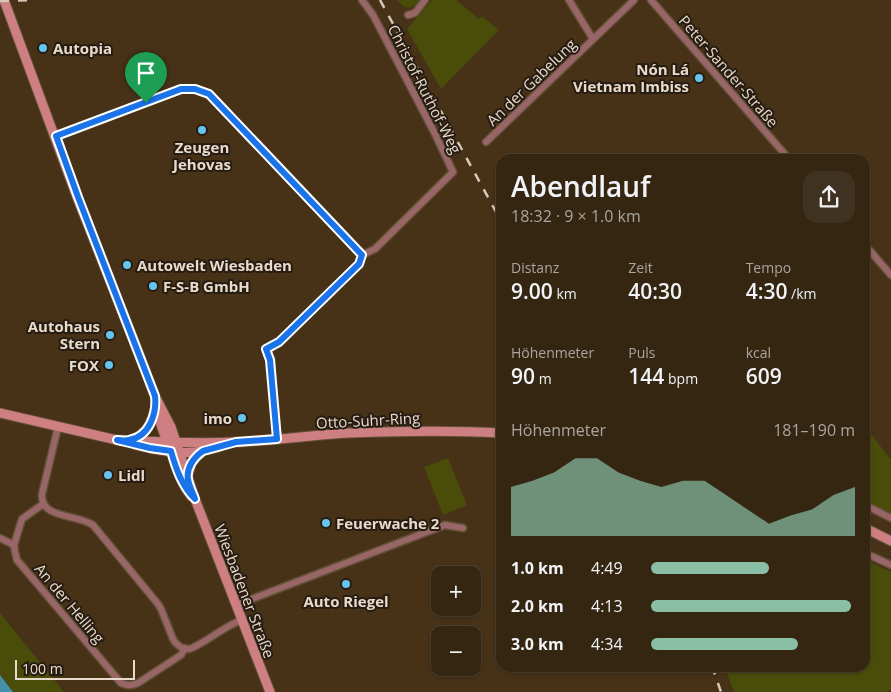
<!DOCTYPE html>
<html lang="de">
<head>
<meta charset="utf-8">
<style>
  body { margin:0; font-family:"Open Sans",sans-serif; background:#403220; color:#f1f3f6; height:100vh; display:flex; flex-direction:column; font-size:19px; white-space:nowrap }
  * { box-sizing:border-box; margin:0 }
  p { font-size:16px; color:#aaa59f }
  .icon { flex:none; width:28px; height:28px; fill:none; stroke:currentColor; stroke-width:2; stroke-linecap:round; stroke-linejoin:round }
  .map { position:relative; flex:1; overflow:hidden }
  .details { position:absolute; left:496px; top:154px; width:374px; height:518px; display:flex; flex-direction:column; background:#352612; border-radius:15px; box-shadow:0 1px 4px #0004,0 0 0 1px #4f4332 }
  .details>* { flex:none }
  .tools { position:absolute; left:431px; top:566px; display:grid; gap:10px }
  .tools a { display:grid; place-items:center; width:50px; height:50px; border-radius:10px; background:#352612; box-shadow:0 1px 4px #0004,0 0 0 1px #4f4332; font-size:25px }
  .scale { position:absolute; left:15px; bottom:12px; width:120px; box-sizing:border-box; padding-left:5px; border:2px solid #e8dbcc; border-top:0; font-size:14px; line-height:18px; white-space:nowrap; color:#e8dbcc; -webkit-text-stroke:4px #261c11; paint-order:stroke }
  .pin { position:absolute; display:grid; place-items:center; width:42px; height:42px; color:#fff; margin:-51px -21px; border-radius:50% 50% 50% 0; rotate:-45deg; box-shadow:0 0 5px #0007 }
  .pin .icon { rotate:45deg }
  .round { display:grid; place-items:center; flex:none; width:52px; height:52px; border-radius:15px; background:#403220 }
  .overview { display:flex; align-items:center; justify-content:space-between; height:85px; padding:0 15px }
  h1 { font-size:28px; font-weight:600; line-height:38px }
  .metrics { display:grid; grid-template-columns:repeat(3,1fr); gap:8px; height:85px; padding:5px 15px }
  .metrics div { display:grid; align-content:center }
  .metrics b { font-size:21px; font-weight:600 }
  .metrics small { font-size:14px; font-weight:400 }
  .metrics p { font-size:14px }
  .chart { height:140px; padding:10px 15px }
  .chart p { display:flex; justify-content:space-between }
  .chart svg { width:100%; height:90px; margin-top:5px; fill:#8abfa5; opacity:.7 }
  ul { padding:0 15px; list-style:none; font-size:16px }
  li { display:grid; grid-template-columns:80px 60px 1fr; align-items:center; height:38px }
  li i { height:12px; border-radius:6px; background:#8abfa5 }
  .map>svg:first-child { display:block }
</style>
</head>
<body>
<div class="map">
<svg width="891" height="692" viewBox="0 0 891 692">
  <rect width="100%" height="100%" fill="#473218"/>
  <path fill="#4a4c0a" d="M397 0H420C412 10 405 10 397 0Z
    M432 0H456L479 19 482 16 499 30 441 89 407 29Z
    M865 426 891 460V515L865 501Z
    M448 458 467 505 443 515 424 467Z
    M865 560 891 572V689L887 692H734L724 666H865Z
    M0 613 64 692H13L0 675Z"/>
  <path fill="#4392a9" d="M0 675 13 692H0Z"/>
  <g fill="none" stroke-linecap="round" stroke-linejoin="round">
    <g stroke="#645038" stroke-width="9">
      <path id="street" d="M569 0 593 39
        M651 0 789 159
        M408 15 415 13 425 0
        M56 137 181 89H195L209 94 362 255
        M486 142 634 0
        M865 245 891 275
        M58 427 42 494C40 519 77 514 93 525L158 604 161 609 173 639C176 645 182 649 189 649 197 648 222 629 231 625 235 623 238 621 242 620
        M277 439 271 359 266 349 279 342 359 264 362 255 375 249 453 172 434 132 373 15 362 0
        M865 505 891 518
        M0 538 14 545 15 552 17 560 121 683C127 686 132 686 138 683L181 655 185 648
        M14 545 22 519 43 504
        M865 553 891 565
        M236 605 445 525 463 528"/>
    </g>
    <g stroke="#645038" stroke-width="11">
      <path id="secondary" d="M4 0 77 197 135 344 155 396 171 427 195 499 270 692
        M156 403C158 419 164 434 170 449 176 465 180 482 191 496
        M0 413 121 441
        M117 440C156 442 195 444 235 442 273 441 311 435 349 433 399 431 451 430 501 433
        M131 440C149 432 151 423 156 406
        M136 445C155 450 176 454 196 452 204 451 212 449 219 447
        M188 475 192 462 202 451
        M865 528 891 541"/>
    </g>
    <use href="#street" stroke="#986667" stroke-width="6"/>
    <use href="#secondary" stroke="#cd7f82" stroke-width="9"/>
    <path stroke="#d6c8b8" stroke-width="2.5" stroke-dasharray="9 9" stroke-linecap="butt" d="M380 0 501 221
      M0 1 36 0
      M712 666 721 692"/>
  </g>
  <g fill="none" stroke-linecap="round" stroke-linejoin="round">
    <g stroke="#fff" stroke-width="10">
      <path id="route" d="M181 89H195L209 94 362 255 359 264 279 342 266 349 270 360 277 439 236 442 203 451C194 457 186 468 188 479 189 486 193 493 195 499 182 486 176 469 171 451L150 448 117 440C121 440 125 441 129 440 149 437 157 414 155 396L78 197 56 136Z"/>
    </g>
    <use href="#route" stroke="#1a73e8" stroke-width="6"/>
  </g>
  <g fill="#67c4ef" stroke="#261c11" stroke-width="2">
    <circle cx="43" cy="48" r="5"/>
    <circle cx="699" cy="78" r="5"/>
    <circle cx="202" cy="130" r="5"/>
    <circle cx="127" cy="265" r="5"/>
    <circle cx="153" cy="286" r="5"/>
    <circle cx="110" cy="335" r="5"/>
    <circle cx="109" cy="365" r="5"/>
    <circle cx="242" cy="418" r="5"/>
    <circle cx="108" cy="475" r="5"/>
    <circle cx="326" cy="523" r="5"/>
    <circle cx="346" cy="584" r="5"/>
  </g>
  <g text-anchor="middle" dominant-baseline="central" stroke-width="4" stroke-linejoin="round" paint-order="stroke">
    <g font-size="15" font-weight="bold" fill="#e8dbcc" stroke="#261c11" text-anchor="start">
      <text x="53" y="48">Autopia</text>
      <text x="689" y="69" text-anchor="end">Nón Lá<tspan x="689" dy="17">Vietnam Imbiss</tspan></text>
      <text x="202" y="147" text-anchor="middle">Zeugen<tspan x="202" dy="17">Jehovas</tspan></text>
      <text x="137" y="265">Autowelt Wiesbaden</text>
      <text x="163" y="286">F-S-B GmbH</text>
      <text x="100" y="326" text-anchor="end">Autohaus<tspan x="100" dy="17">Stern</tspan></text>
      <text x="99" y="365" text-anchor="end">FOX</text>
      <text x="232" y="418" text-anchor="end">imo</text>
      <text x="118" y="475">Lidl</text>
      <text x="336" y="523">Feuerwache 2</text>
      <text x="346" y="601" text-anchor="middle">Auto Riegel</text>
    </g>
    <g font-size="15" fill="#e8dbcc" stroke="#261c11">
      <text transform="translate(729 71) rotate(49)">Peter-Sander-Straße</text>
      <text transform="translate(531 82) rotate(-44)">An der Gabelung</text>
      <text transform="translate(425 89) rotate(63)">Christof-Ruthof-Weg</text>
      <text transform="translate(368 420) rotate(-3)">Otto-Suhr-Ring</text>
      <text transform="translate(245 591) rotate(69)">Wiesbadener Straße</text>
      <text transform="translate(70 603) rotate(50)">An der Helling</text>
    </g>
  </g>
</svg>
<div class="tools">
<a>+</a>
<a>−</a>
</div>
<div class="scale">100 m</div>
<div class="pin" style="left:146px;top:103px;background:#1e9e55"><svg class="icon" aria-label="arrive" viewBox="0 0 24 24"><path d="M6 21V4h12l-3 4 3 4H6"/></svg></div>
<section class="details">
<div class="overview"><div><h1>Abendlauf</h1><p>18:32 · 9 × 1.0 km</p></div><a class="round"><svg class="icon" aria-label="share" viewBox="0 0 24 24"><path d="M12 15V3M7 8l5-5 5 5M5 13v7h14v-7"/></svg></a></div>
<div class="metrics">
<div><p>Distanz</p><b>9.00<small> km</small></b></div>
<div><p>Zeit</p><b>40:30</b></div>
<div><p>Tempo</p><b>4:30<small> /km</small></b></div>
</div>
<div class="metrics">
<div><p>Höhenmeter</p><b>90<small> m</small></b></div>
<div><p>Puls</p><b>144<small> bpm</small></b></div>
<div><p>kcal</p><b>609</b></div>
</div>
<div class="chart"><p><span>Höhenmeter</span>181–190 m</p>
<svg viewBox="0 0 160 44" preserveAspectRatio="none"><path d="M0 44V20L10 17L20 13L30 6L40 6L50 13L60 17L70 20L80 17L90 17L100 24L110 31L120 38L130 34L140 31L150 24L160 20V44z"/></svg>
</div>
<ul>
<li><b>1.0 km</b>4:49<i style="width:58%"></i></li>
<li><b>2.0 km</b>4:13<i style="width:98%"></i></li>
<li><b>3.0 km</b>4:34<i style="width:72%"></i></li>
</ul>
</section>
</div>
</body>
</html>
